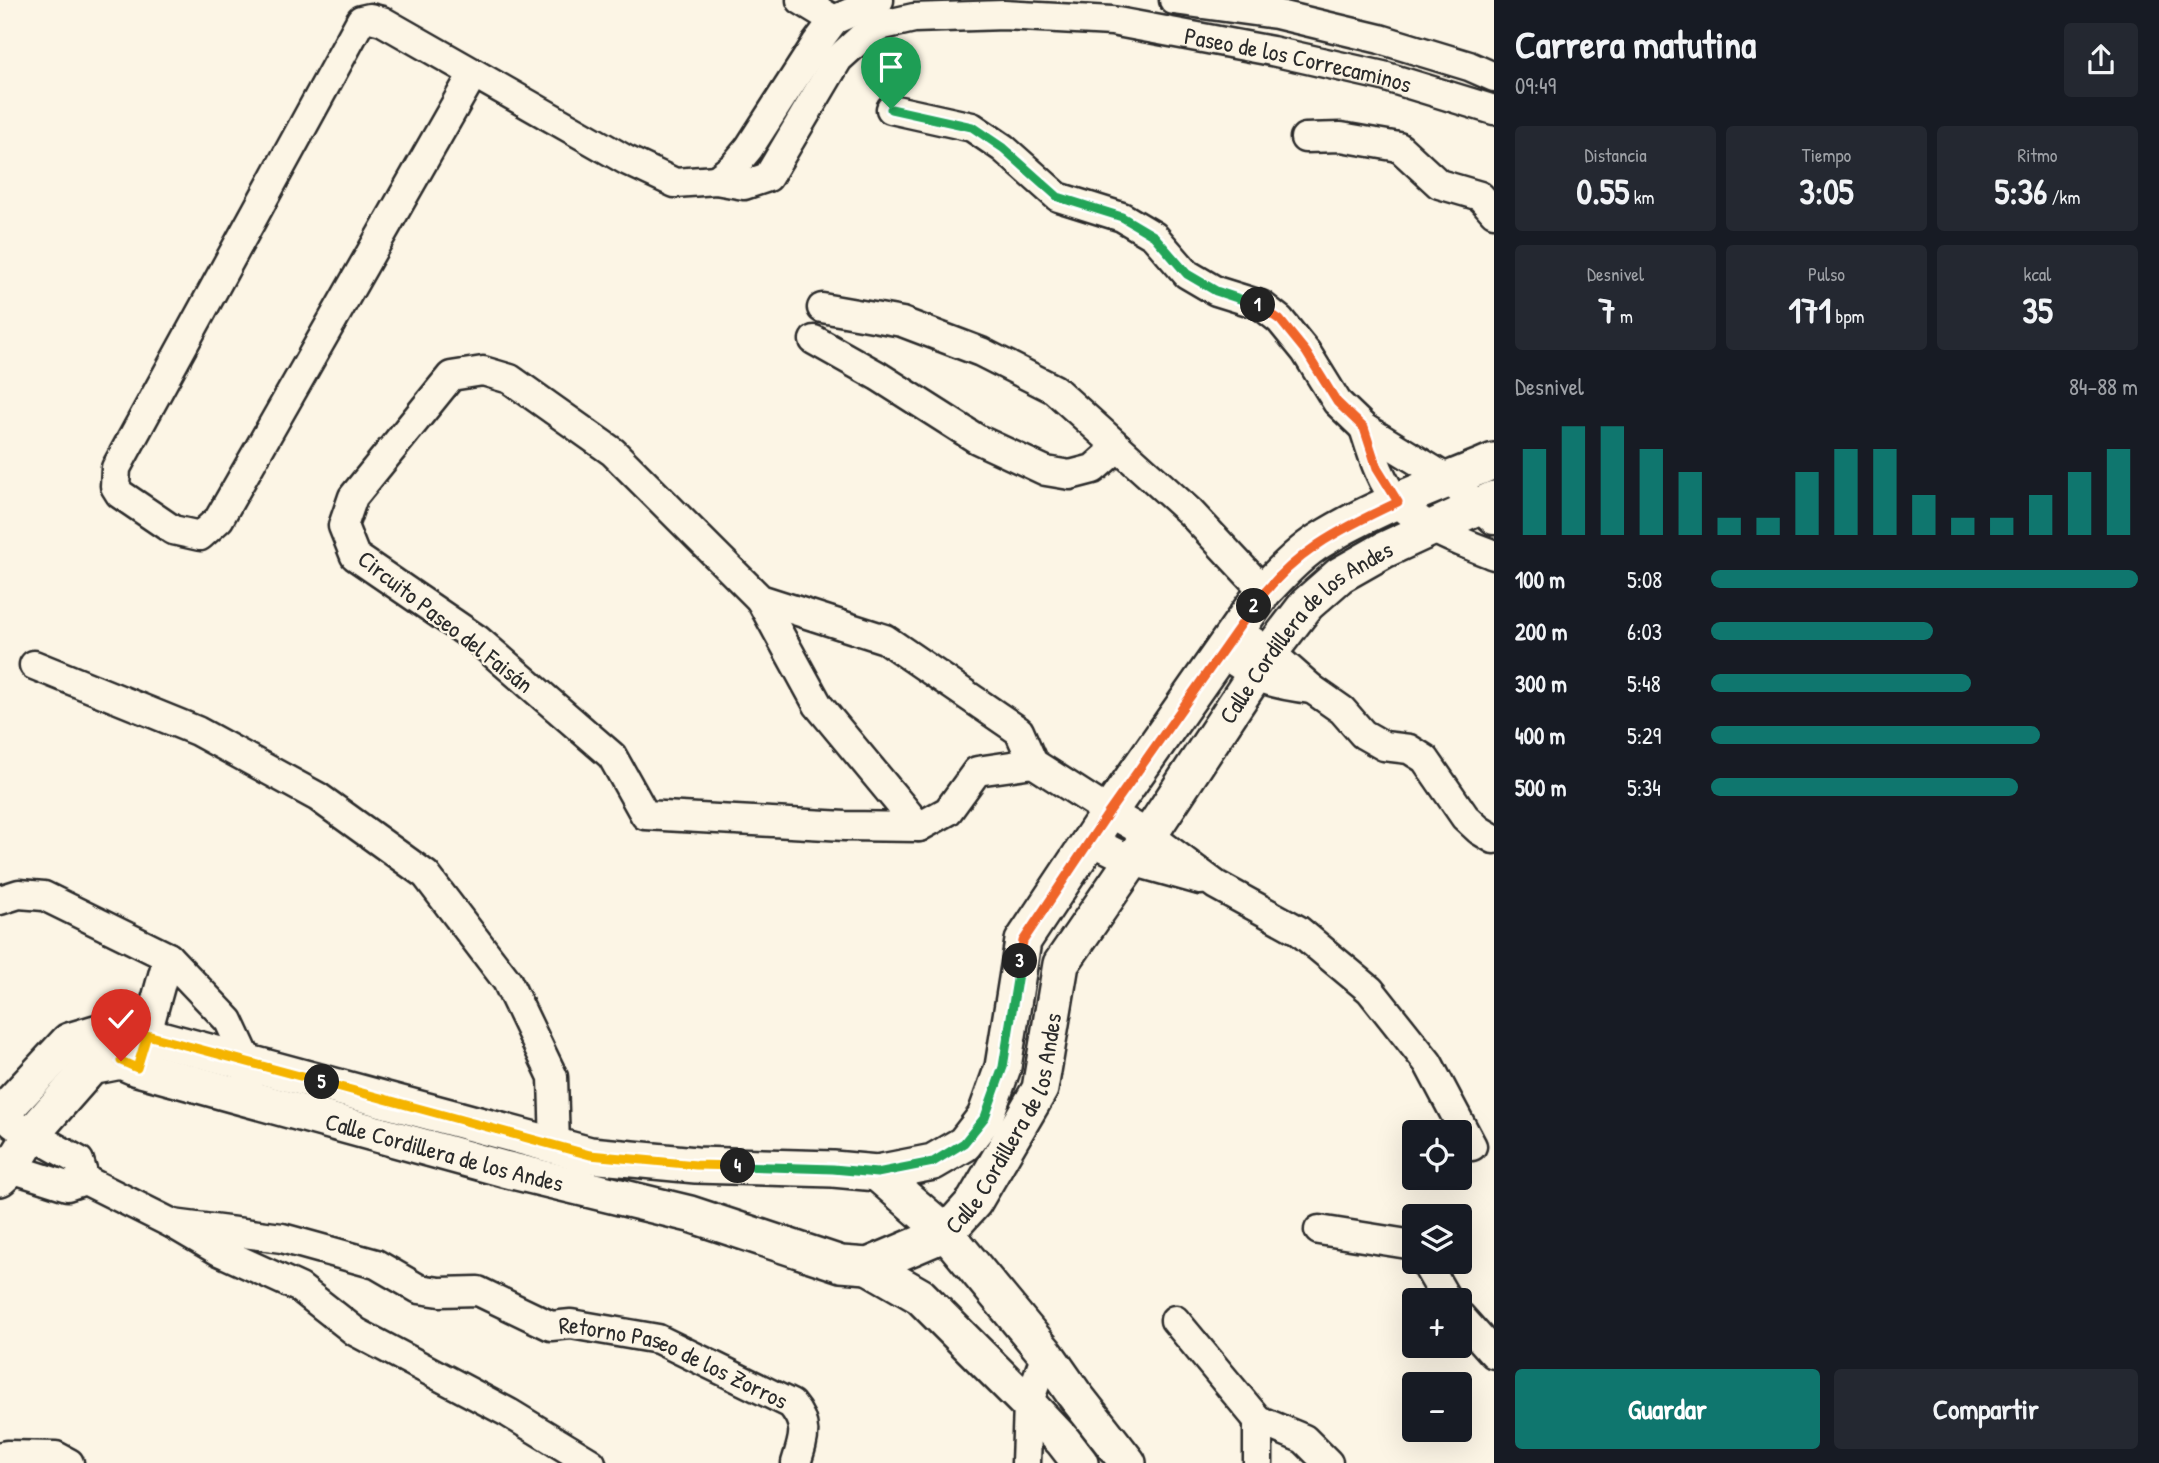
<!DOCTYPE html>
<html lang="es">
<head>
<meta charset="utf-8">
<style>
  body { margin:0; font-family:"Patrick Hand",sans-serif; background:#242831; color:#f1f3f6; height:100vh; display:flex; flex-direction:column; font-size:26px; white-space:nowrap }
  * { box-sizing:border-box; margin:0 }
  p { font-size:23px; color:#9ea1a6 }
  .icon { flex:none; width:38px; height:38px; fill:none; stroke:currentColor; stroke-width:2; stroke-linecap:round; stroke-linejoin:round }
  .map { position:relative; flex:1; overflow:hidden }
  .sheet { display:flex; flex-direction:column; background:#171b24; width:665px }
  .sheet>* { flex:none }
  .tools { position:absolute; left:1402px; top:1120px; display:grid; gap:14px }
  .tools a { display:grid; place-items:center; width:70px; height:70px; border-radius:7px; background:#171b24; box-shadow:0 7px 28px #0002; font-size:35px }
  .pin { position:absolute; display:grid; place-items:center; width:60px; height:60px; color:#fff; margin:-72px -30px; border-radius:50% 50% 50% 0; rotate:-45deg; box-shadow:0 0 7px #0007 }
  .pin .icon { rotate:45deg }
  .km { position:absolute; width:35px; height:35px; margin:-18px; border-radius:50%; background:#222; color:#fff; font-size:19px; line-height:35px; text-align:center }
  .round { display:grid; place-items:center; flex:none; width:74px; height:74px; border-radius:7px; background:#242831 }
  .head { display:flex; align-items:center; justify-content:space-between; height:119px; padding:0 21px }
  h1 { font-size:38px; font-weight:700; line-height:52px }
  .figures { display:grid; grid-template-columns:repeat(3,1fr); gap:10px; height:119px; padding:7px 21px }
  .figures div { display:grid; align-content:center; border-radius:7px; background:#242831; text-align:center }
  .figures b { font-size:35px; font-weight:700 }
  .figures small { font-size:19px; font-weight:400 }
  .figures p { font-size:19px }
  .chart { height:196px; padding:14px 21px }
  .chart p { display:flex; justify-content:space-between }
  .chart svg { width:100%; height:126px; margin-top:7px; stroke:#0f766e; stroke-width:6 }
  .button { display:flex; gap:14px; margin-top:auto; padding:14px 21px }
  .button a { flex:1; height:80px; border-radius:7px; background:#0f766e; color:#fff; font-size:28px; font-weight:700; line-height:80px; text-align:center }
  .button a+a { background:#242831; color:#f1f3f6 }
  ul { padding:0 21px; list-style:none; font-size:23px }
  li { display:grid; grid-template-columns:112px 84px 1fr; align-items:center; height:52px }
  li i { height:18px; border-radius:9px; background:#0f766e }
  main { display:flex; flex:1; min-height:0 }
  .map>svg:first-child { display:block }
</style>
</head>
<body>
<main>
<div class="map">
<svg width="1494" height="1463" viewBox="0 0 1494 1463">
  <rect width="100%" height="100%" fill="#fcf5e5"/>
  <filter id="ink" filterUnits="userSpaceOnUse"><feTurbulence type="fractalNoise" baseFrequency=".0143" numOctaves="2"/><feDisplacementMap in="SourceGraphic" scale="14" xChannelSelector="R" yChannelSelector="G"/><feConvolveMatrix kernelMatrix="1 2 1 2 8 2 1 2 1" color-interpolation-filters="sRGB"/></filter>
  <g filter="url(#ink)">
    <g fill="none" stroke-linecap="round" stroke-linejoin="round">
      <g stroke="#2b2b2b" stroke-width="33">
        <g id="minor">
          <path d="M801 0 834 20"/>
          <path d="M1174 0 1276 14 1380 39 1469 66 1494 77"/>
          <path id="s1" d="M473 74 219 519 200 536 173 530 120 494 115 486 116 468 361 20 370 18 382 21 626 160 675 183 716 180 744 185 768 177 838 59 861 38 883 25 914 18 1004 15 1112 21 1272 51 1383 76 1494 110"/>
          <path d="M891 109 972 127 1003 148 1058 197 1122 217 1154 236 1187 274 1216 291 1261 305 1280 320 1306 352 1337 402 1364 428 1449 480 1494 520"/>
          <path d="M1305 138 1341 137 1399 147 1439 184 1480 196 1494 212"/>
          <path d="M716 180 734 166 749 148 816 44 834 20 879 0"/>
          <path d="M822 308 902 322 981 352 1054 389 1190 512 1264 591"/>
          <path d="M814 340 878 376 977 439 1046 471 1070 475 1093 469 1118 447"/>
          <path d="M1364 428C1372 453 1380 482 1398 502 1423 529 1462 542 1494 555"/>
          <path d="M760 599 818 705 919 827"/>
          <path d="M1235 630 1270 652 1312 689 1342 710 1363 734 1384 746 1409 749 1425 759 1465 817 1479 830 1494 839"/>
          <path d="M1221 652C1257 678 1267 684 1312 689"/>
          <path d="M34 665 197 731 318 797 426 875 507 981 553 1077 555 1147"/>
          <path d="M1033 763 977 771 948 811 919 827 845 826 645 815 612 756 478 640 355 556 343 526 353 497 451 376 483 371 510 379 613 452 760 599 885 639 1019 731 1033 763 1109 812 1149 835 1216 885 1298 930 1370 990 1428 1063 1472 1146"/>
          <path d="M1090 840 1132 861 1200 880"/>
          <path d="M0 900 19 894 44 896 168 957 229 1021 248 1062 249 1076"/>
          <path d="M141 1055 168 957"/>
          <path d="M13 1124 79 1161 85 1180"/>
          <path d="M0 1160 11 1168 67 1186 85 1180 173 1224 219 1251 300 1288 356 1332 509 1413 591 1463"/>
          <path id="s2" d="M173 1224 282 1238 376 1264 419 1289 440 1292 478 1291 551 1326 571 1324 658 1339 791 1404C809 1425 804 1438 796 1463"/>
          <path d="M1319 1230 1414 1245"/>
          <path d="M1425 1262 1447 1300"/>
          <path d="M1460 1316 1494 1354"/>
          <path d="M1175 1320 1258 1420 1304 1439 1328 1463"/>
          <path d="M1258 1420V1463"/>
          <path d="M0 1457 7 1455 56 1456 69 1463"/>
          <path d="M1026 1463 1028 1404 1046 1354"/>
        </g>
      </g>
      <g stroke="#2b2b2b" stroke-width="40">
        <g id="tertiary">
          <path d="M0 1115 69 1041 116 1027 590 1155 696 1165 833 1169 877 1173 933 1162 964 1144 985 1117 1003 1067 1023 941 1109 812 1264 591C1280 574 1297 556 1316 543 1370 508 1435 486 1494 461"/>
          <path d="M877 1173 946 1233 1046 1354 1074 1394 1128 1463"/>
          <path id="s3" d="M0 1178 11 1168 32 1134 91 1067 121 1061 137 1068 504 1169 690 1214 841 1264 868 1266 946 1233 974 1202 1040 1089 1061 964 1132 861 1270 652 1307 604 1340 575 1384 550 1494 499"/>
          <path d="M868 1266 920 1296 1028 1404 1063 1441 1080 1463"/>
        </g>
      </g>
      <use href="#minor" stroke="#fcf5e5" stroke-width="28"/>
      <use href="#tertiary" stroke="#fcf5e5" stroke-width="35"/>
    </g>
  </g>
  <g fill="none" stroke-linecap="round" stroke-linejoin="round" filter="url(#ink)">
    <g stroke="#fff" stroke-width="14">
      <path id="split-1" d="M891 109 972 127 1003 148 1058 197 1122 217 1154 236 1187 274 1216 291 1258 305"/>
    </g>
    <g stroke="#fff" stroke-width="14">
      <path id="split-2" d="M1254 606C1294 552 1338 530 1398 502L1377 468 1364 428 1337 402 1306 352 1280 320 1258 305"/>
    </g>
    <g stroke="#fff" stroke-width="14">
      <path id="split-3" d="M1020 961 1023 941 1109 812 1254 606"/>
    </g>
    <g stroke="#fff" stroke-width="14">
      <path id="split-4" d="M738 1166 833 1169 877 1173 933 1162 964 1143 985 1117 1003 1067 1020 961"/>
    </g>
    <g stroke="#fff" stroke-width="14">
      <path id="split-5" d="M322 1082 590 1155 696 1165 738 1166"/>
    </g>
    <g stroke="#fff" stroke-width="14">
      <path id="split-6" d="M121 1061 137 1068 147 1035 322 1082"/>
    </g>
    <use href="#split-1" stroke="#22a559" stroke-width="9"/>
    <use href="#split-2" stroke="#f0652b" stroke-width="9"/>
    <use href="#split-3" stroke="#f0652b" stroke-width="9"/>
    <use href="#split-4" stroke="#22a559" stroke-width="9"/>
    <use href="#split-5" stroke="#f5b400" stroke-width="9"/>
    <use href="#split-6" stroke="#f5b400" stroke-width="9"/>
  </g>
  <g text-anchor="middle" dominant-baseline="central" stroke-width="5" stroke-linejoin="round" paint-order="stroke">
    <g font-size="24" fill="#2b2b2b" stroke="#fcf5e5">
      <text stroke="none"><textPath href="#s1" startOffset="2233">Paseo de los Correcaminos</textPath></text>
      <text transform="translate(446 621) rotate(38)">Circuito Paseo del Faisán</text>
      <text stroke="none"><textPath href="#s3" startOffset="1750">Calle Cordillera de los Andes</textPath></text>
      <text stroke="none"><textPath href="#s3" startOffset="1162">Calle Cordillera de los Andes</textPath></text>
      <text stroke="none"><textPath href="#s3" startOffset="511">Calle Cordillera de los Andes</textPath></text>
      <text stroke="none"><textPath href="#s2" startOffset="527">Retorno Paseo de los Zorros</textPath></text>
    </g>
  </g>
</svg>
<div class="tools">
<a><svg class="icon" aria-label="locate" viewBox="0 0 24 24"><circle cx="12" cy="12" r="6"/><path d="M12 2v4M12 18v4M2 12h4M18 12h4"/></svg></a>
<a><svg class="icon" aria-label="layers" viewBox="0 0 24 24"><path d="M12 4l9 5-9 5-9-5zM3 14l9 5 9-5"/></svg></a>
<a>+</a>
<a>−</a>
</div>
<div class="pin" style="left:891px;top:109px;background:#1e9e55"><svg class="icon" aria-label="arrive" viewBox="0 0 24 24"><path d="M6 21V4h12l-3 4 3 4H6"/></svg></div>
<div class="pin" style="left:121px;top:1061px;background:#d93025"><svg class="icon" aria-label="check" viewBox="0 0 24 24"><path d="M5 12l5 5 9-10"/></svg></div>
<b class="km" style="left:1258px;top:305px">1</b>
<b class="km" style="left:1254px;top:606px">2</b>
<b class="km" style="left:1020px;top:961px">3</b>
<b class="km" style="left:738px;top:1166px">4</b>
<b class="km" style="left:322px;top:1082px">5</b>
</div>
<section class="sheet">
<div class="head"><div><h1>Carrera matutina</h1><p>09:49</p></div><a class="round"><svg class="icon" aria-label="share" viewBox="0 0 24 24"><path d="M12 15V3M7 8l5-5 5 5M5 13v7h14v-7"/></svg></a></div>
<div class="figures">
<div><p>Distancia</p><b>0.55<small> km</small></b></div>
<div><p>Tiempo</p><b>3:05</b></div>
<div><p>Ritmo</p><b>5:36<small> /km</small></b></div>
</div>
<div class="figures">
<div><p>Desnivel</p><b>7<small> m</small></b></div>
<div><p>Pulso</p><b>171<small> bpm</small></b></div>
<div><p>kcal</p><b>35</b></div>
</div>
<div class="chart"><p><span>Desnivel</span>84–88 m</p>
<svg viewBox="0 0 160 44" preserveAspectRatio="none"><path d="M5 44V14M15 44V6M25 44V6M35 44V14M45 44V22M55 44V38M65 44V38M75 44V22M85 44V14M95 44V14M105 44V30M115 44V38M125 44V38M135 44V30M145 44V22M155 44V14"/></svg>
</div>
<ul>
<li><b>100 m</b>5:08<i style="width:100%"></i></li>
<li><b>200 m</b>6:03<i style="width:52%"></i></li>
<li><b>300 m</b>5:48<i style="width:61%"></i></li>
<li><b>400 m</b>5:29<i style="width:77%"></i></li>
<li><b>500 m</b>5:34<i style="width:72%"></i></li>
</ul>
<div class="button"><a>Guardar</a><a>Compartir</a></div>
</section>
</main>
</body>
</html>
